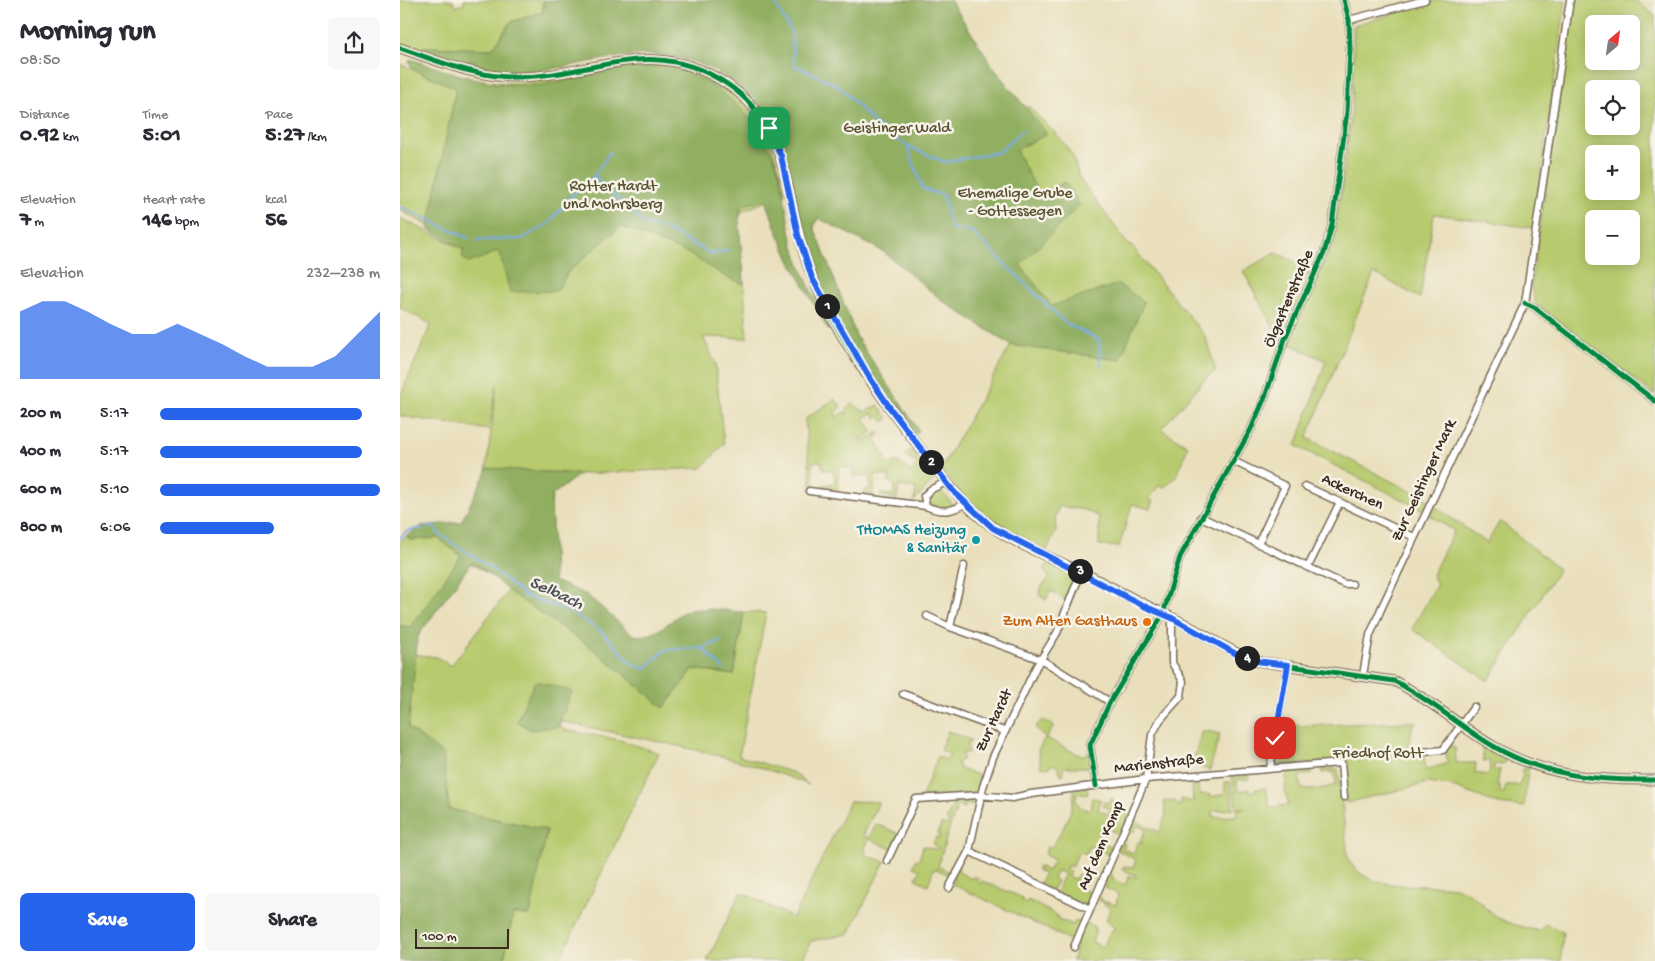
<!DOCTYPE html>
<html lang="en">
<head>
<meta charset="utf-8">
<style>
  body { margin:0; font-family:"Gochi Hand",sans-serif; background:#f7f7f7; color:#2b2b33; height:100vh; display:flex; flex-direction:column; font-size:19px; white-space:nowrap }
  * { box-sizing:border-box; margin:0 }
  p { font-size:16px; color:#7c7c81 }
  .icon { flex:none; width:28px; height:28px; fill:none; stroke:currentColor; stroke-width:2; stroke-linecap:round; stroke-linejoin:round }
  .map { position:relative; flex:1; overflow:hidden }
  .side { display:flex; flex-direction:column; background:#fff; width:400px }
  .side>* { flex:none }
  .needle { width:32px; rotate:29deg }
  .buttons { position:absolute; left:1185px; top:15px; display:grid; gap:10px }
  .buttons a { display:grid; place-items:center; width:55px; height:55px; border-radius:8px; background:#fff; box-shadow:0 2px 12px #0003; font-size:25px }
  .scale { position:absolute; left:15px; bottom:12px; width:94px; box-sizing:border-box; padding-left:5px; border:2px solid #3b2a1e; border-top:0; font-size:14px; line-height:18px; white-space:nowrap; color:#3b2a1e; -webkit-text-stroke:4px #f7f3e8; paint-order:stroke }
  .pin { position:absolute; display:grid; place-items:center; width:42px; height:42px; color:#fff; margin:-21px; border-radius:10px; box-shadow:0 2px 8px #0006 }
  .km { position:absolute; width:25px; height:25px; margin:-12px; border-radius:50%; background:#222; color:#fff; font-size:14px; line-height:25px; text-align:center }
  .round { display:grid; place-items:center; flex:none; width:52px; height:52px; border-radius:8px; background:#f7f7f7 }
  .overview { display:flex; align-items:center; justify-content:space-between; height:85px; padding:0 20px }
  h1 { font-size:28px; font-weight:700; line-height:38px }
  .figures { display:grid; grid-template-columns:repeat(3,1fr); gap:8px; height:85px; padding:5px 20px }
  .figures div { display:grid; align-content:center }
  .figures b { font-size:21px; font-weight:700 }
  .figures small { font-size:14px; font-weight:400 }
  .figures p { font-size:14px }
  .chart { height:140px; padding:10px 20px }
  .chart p { display:flex; justify-content:space-between }
  .chart svg { width:100%; height:90px; margin-top:5px; fill:#2563eb; opacity:.7 }
  .primary-button { display:flex; gap:10px; margin-top:auto; padding:10px 20px }
  .primary-button a { flex:1; height:58px; border-radius:8px; background:#2563eb; color:#fff; font-size:20px; font-weight:700; line-height:58px; text-align:center }
  .primary-button a+a { background:#f7f7f7; color:#2b2b33 }
  ul { padding:0 20px; list-style:none; font-size:16px }
  li { display:grid; grid-template-columns:80px 60px 1fr; align-items:center; height:38px }
  li i { height:12px; border-radius:6px; background:#2563eb }
  main { display:flex; flex:1; min-height:0 }
  .map>svg:first-child { display:block }
</style>
</head>
<body>
<main>
<section class="side">
<div class="overview"><div><h1>Morning run</h1><p>08:50</p></div><a class="round"><svg class="icon" aria-label="share" viewBox="0 0 24 24"><path d="M12 15V3M7 8l5-5 5 5M5 13v7h14v-7"/></svg></a></div>
<div class="figures">
<div><p>Distance</p><b>0.92<small> km</small></b></div>
<div><p>Time</p><b>5:01</b></div>
<div><p>Pace</p><b>5:27<small> /km</small></b></div>
</div>
<div class="figures">
<div><p>Elevation</p><b>7<small> m</small></b></div>
<div><p>Heart rate</p><b>146<small> bpm</small></b></div>
<div><p>kcal</p><b>56</b></div>
</div>
<div class="chart"><p><span>Elevation</span>232–238 m</p>
<svg viewBox="0 0 160 44" preserveAspectRatio="none"><path d="M0 44V11L10 6L20 6L30 11L40 17L50 22L60 22L70 17L80 22L90 27L100 33L110 38L120 38L130 38L140 33L150 22L160 11V44z"/></svg>
</div>
<ul>
<li><b>200 m</b>5:17<i style="width:92%"></i></li>
<li><b>400 m</b>5:17<i style="width:92%"></i></li>
<li><b>600 m</b>5:10<i style="width:100%"></i></li>
<li><b>800 m</b>6:06<i style="width:52%"></i></li>
</ul>
<div class="primary-button"><a>Save</a><a>Share</a></div>
</section>
<div class="map">
<svg width="1255" height="961" viewBox="0 0 1255 961">
  <rect width="100%" height="100%" fill="#f7f3e8"/>
  <filter id="ink" filterUnits="userSpaceOnUse"><feTurbulence type="fractalNoise" baseFrequency=".02" numOctaves="2"/><feDisplacementMap in="SourceGraphic" scale="10" xChannelSelector="R" yChannelSelector="G"/><feConvolveMatrix kernelMatrix="1 2 1 2 8 2 1 2 1" color-interpolation-filters="sRGB"/></filter>
  <filter id="wash" filterUnits="userSpaceOnUse"><feTurbulence type="fractalNoise" baseFrequency=".0096" numOctaves="4" result="noise"/><feDisplacementMap in="SourceGraphic" scale="20" xChannelSelector="R" yChannelSelector="G"/><feGaussianBlur stdDeviation="1.12" result="paint"/><feColorMatrix in="noise" values="0 0 0 0 0 0 0 0 0 0 0 0 0 0 0 0 0 1.4 0 .05"/><feComposite in="paint" operator="in"/></filter>
  <g filter="url(#wash)">
    <rect width="100%" height="100%" fill="#e9dfbb"/>
    <path fill="#b7cb6e" stroke="#797a46" fill-rule="evenodd" d="M0 0H52L56 7 64 3V0H143V12L110 22 93 49 23 47 22 52 0 44Z
      M377 0 624 113 628 106 660 138 673 156 679 178 730 247 731 245 805 336 816 371 808 376 761 429 788 446 777 475 765 487 759 485 749 500 753 501 750 509 732 504 719 547 699 545V517L685 510 659 506 655 519 656 531 647 550C607 529 568 506 541 469L611 345 699 357 687 350Z
      M1039 0H1166L1133 228 1034 214 1020 298 974 273 907 438 1028 500 1023 510 896 446 926 361 888 343 930 249 941 193 952 107 954 25Z
      M1173 0H1235L1255 16V395L1136 304 1131 287ZM1194 24H1231V61H1194ZM1194 89H1231V126H1194ZM1194 154H1231V191H1194ZM1194 219H1231V256H1194Z
      M9 59C41 69 75 82 108 83 155 84 198 67 244 64 291 62 345 93 367 136 376 154 381 173 386 193L343 211 336 223 343 265 347 338 303 337 315 363 324 444 302 468 180 474 154 472 145 580 230 640 293 669 334 675 344 612 366 613 339 756 394 773 409 785C330 752 243 740 160 721L172 691 131 730 160 726 165 730 220 740 259 753 159 961H104L113 914 129 915 147 830 49 809 47 792 0 961V653L37 657 51 666 108 591 110 592V588L61 557 11 627 0 626V541L7 536 10 540 50 526 52 522 69 523 85 479 97 384 89 430 0 416V397L31 324 0 308V218L64 250 63 254 65 246 0 210 3 205 0 204V64L56 88 39 174 89 100Z
      M876 253 910 269 880 340 843 271Z
      M434 399 440 404V408L435 413 437 417 443 412 448 414 446 411 452 403 465 412 478 405 488 419 484 422 479 416 476 418 472 413 464 419 473 432 461 439 466 441 478 432 480 434 475 439 482 450 481 453 487 457 484 461 489 465 497 461 511 472 518 464 505 455 510 450 534 480 514 501 516 488 499 486 497 499 481 496V493L490 495 494 493V483H489V476L475 475 473 495H465V490H470V477L453 476V468L439 466 438 490 423 488 424 485 435 483 434 471 423 469 421 461 412 462 414 487 411 486 405 419Z
      M540 489 553 505C546 510 533 508 527 501L528 497Z
      M1034 506 1087 543 1100 521 1159 569 1088 681 1012 629 1037 584 1032 575 1054 531 1030 515Z
      M649 562 676 577 667 600 651 591 646 600 639 595 642 586 649 578 644 570Z
      M642 720 654 726 646 738 679 755 691 754 693 767H665L663 768V775H661L657 765H651L649 768 641 767 638 750 645 738 635 727Z
      M1008 722H1016L1012 727 1009 753 1023 750 1026 770 1048 763 1045 748 1048 744 1055 748 1056 763H1076L1075 773 1086 775 1090 771 1089 760 1083 761 1082 747 1106 760 1103 765 1094 764V771L1100 769 1097 785H1100V793H1104L1106 785H1119L1123 775 1121 772 1123 768 1128 769 1124 807 1099 804 1050 786 1028 783 946 803 943 776 949 775 948 761 875 766 872 763 880 728 886 726Z
      M802 730 820 734 810 770 792 765Z
      M548 731 571 740 570 743H567L568 753H562L563 759 557 763 560 769 581 776 576 793 522 797 538 756 546 760 550 753 540 750Z
      M911 769V774L899 776 901 789 914 790 936 785 934 772 922 773V769H938L948 858C965 895 1022 882 1054 887 1071 890 1081 905 1094 915 1106 924 1123 927 1138 931L1146 924 1163 932 1161 961H672L677 947 674 942 552 884 555 878 536 869 533 870 528 885 516 879 520 870 513 867 516 859 519 860 523 846 538 850 539 848 533 845 536 837 539 838 540 835 538 834 541 824 546 826 549 820 546 819 557 797 573 796 572 806 566 804 564 808 556 805 555 809 557 810C547 829 544 849 538 866L549 872 553 865 559 868 558 872 572 879 574 876 579 879 578 882 581 884 582 881 621 897 622 901 626 903 628 900 658 916V919L673 925 675 921 694 926V929L696 930 692 942 703 947 710 932 715 928 706 921 710 908 699 900 701 897 702 901 716 905 718 894 705 888 707 883 703 880 706 873 713 876 712 879 725 885 729 876 736 878 737 876 722 869 724 866 733 868 736 860 716 849 719 842 725 844 723 849 734 853 738 842 743 844 740 841 746 829 737 826 734 832 724 828 721 835 706 828 702 830 697 840 715 849 712 856 690 846 686 854 679 851 672 867 667 865 666 869 670 871 668 876 675 879 678 874 683 876 678 887 696 896 690 908 656 892 665 874 657 871 653 878 657 881 652 890 639 885 644 874 637 870 638 866 648 871 654 860 645 855 647 846 651 848C663 830 674 811 674 789L687 787 688 794 677 793 676 801 681 808 690 810 692 798 701 800 698 810 708 814 710 809 703 806 704 802H710L712 798 719 810 730 815 729 818 759 832 766 815 764 801H775L777 805H781V799L793 802 792 783 796 780 808 778V782L798 783 799 795 810 794V797L825 794V782H830L833 809 812 811 813 817 836 816 837 809 845 808H836L832 777 848 775 849 779 837 780 838 791 849 789 850 793 856 789 866 788 870 807 889 805 885 793 887 772Z
      M450 801 479 802 463 836 469 838 476 824 499 834 492 849 469 839 464 850 466 852 465 855 486 862 484 863 449 934 411 941 402 961H307L341 892 393 918Z"/>
    <path fill="#91af61" stroke="#666c40" d="M143 0H550L596 71 647 134 616 150 640 196 665 182 680 205 620 265 652 306 718 284 744 302 720 360 611 345 544 302 484 252 418 218 414 227 457 338 519 431 514 435C479 390 436 328 415 275 404 245 398 214 392 183 388 169 387 153 381 139 364 96 318 65 275 57 233 49 192 63 151 69 105 76 66 65 22 52L23 47 92 49 111 22 143 12Z
      M13 60C54 74 95 88 139 85 173 83 208 66 243 66 302 66 344 102 371 151 385 177 385 215 393 243 401 273 416 301 431 329L428 330 391 262 376 229 366 200 342 205 339 220 344 284 326 277 289 254 221 226 169 271 157 291 110 292 99 251 69 263 62 257 64 250 28 229 56 88 12 69 9 61Z
      M88 468 180 474 151 496 154 581 187 595 233 635C261 640 272 614 289 610 305 607 327 611 344 612L334 675 293 669 264 708 192 648 108 591 91 575 72 562 18 636 8 728 43 754 49 809 147 830 130 915 113 914 104 961H0V626L11 627 61 556 38 538 10 540 7 536 22 526 61 522Z
      M135 681 172 691 160 721V726L131 730 117 721Z"/>
    <g fill="none" stroke-linecap="round" stroke-linejoin="round">
      <path stroke="#7cace7" stroke-width="2" d="M373 0 391 31 394 65 439 86 475 124 507 146 545 162 599 152 623 130
        M507 146 523 189 543 195 551 229 571 231 664 322 699 340 701 366
        M194 176 244 224 265 229 312 254 328 250
        M0 207 68 238
        M77 240 122 239 149 223 172 195 194 176 210 152
        M0 538 7 531 33 526 39 534 91 568 125 596 167 610 200 630 232 664 245 669 265 650 302 648 323 669
        M302 648 322 640"/>
    </g>
  </g>
  <g filter="url(#ink)">
    <g fill="none" stroke-linecap="round" stroke-linejoin="round">
      <g stroke="#786955" stroke-width="9">
        <path id="street" d="M949 20 1025 0
          M1125 303 1134 307 1255 401
          M833 461 885 486 858 544
          M546 482 530 490 524 496 526 506C541 513 552 512 566 503
          M905 486 1014 537
          M409 491 526 506
          M801 517 944 584H952
          M908 567 940 502
          M527 616 550 627 642 660 710 702
          M550 627 564 566
          M963 675 970 635 981 609 1125 303 1170 0
          M503 694 604 731
          M1023 752 1043 750 1074 707
          M870 768 888 665
          M696 786 690 745 710 702 763 614 780 557 851 429 865 397 886 336 924 253 932 225 947 112 950 50 949 20 944 0
          M569 851 690 909
          M487 861 516 799 579 795 612 798 631 794 746 779 941 763 944 797
          M549 888 569 851 583 787 593 757 636 667 657 633 681 572
          M674 947 746 779 752 735 760 720 781 696 783 681 772 663V618"/>
      </g>
      <g stroke="#786955" stroke-width="11">
        <path id="secondary" d="M0 48C38 61 77 78 118 77 196 76 252 34 327 84 395 129 384 209 412 276 437 337 480 396 520 448 542 476 562 505 591 526 617 545 650 557 679 571 711 586 741 604 773 618 801 631 826 651 856 661L994 681C1030 699 1059 726 1093 746 1144 776 1197 781 1255 780"/>
      </g>
      <use href="#street" stroke="#fff" stroke-width="6"/>
      <use href="#secondary" stroke="#fde4d0" stroke-width="9"/>
      <g stroke="#f7f3e8" stroke-width="8">
        <path id="cycleway" d="M0 48C38 61 77 78 118 77 196 76 252 34 327 84 395 129 384 209 412 276 437 337 480 396 520 448 542 476 562 505 591 526 617 545 650 557 679 571 711 586 741 604 773 618 801 631 826 651 856 661L994 681C1030 699 1059 726 1093 746 1144 776 1197 781 1255 780
          M1125 303 1134 307 1255 401
          M696 786 690 745 710 702 763 614 780 557 851 429 865 397 886 336 924 253 932 225 947 112 950 50 949 20 944 0"/>
      </g>
      <use href="#cycleway" stroke="#00873e" stroke-width="5"/>
    </g>
  </g>
  <g fill="none" stroke-linecap="round" stroke-linejoin="round" filter="url(#ink)">
    <g stroke="#fff" stroke-width="10">
      <path id="route" d="M369 128 381 156 398 235 412 278 468 375 490 408 554 492 593 528 746 607 772 618 838 655 856 661 888 665 875 738"/>
    </g>
    <use href="#route" stroke="#2563eb" stroke-width="6"/>
  </g>
  <circle fill="#0f9aa8" stroke="#f7f3e8" stroke-width="2" cx="576" cy="540" r="5"/>
  <circle fill="#e8710a" stroke="#f7f3e8" stroke-width="2" cx="747" cy="622" r="5"/>
  <g text-anchor="middle" dominant-baseline="central" stroke-width="5" stroke-linejoin="round" paint-order="stroke">
    <g font-size="16" fill="#5a5232" stroke="#f7f3e8">
      <text x="497" y="129">Geistinger Wald</text>
      <text x="213" y="187">Rotter Hardt<tspan x="213" dy="18">und Mohrsberg</tspan></text>
      <text x="615" y="194">Ehemalige Grube<tspan x="615" dy="18">- Gottessegen</tspan></text>
      <text x="978" y="754">Friedhof Rott</text>
    </g>
    <g font-size="16" fill="#3b2a1e" stroke="#f7f3e8">
      <text transform="translate(890 299) rotate(-67)">Ölgartenstraße</text>
      <text transform="translate(1025 481) rotate(-65)">Zur Geistinger Mark</text>
      <text transform="translate(952 493) rotate(25)">Ackerchen</text>
      <text transform="translate(595 721) rotate(-65)">Zur Hardt</text>
      <text transform="translate(759 765) rotate(-6)">Marienstraße</text>
      <text transform="translate(702 846) rotate(-67)">Auf dem Komp</text>
    </g>
    <g font-size="16" fill="#0d838f" stroke="#f7f3e8" text-anchor="end">
      <text x="566" y="531">THOMAS Heizung<tspan x="566" dy="18">&amp; Sanitär</tspan></text>
    </g>
    <g font-size="16" fill="#c56008" stroke="#f7f3e8" text-anchor="end">
      <text x="737" y="622">Zum Alten Gasthaus</text>
    </g>
    <g font-size="18" font-style="italic" fill="#4e515a" stroke="#f7f3e8">
      <text transform="translate(156 594) rotate(25)">Selbach</text>
    </g>
  </g>
</svg>
<div class="buttons">
<a><svg class="needle" viewBox="-14 -14 28 28"><path d="M0-13l5 13h-10z" fill="#e53935"/><path d="M0 13l5-13h-10z" fill="#7c7c81"/></svg></a>
<a><svg class="icon" aria-label="locate" viewBox="0 0 24 24"><circle cx="12" cy="12" r="6"/><path d="M12 2v4M12 18v4M2 12h4M18 12h4"/></svg></a>
<a>+</a>
<a>−</a>
</div>
<div class="scale">100 m</div>
<div class="pin" style="left:369px;top:128px;background:#1e9e55"><svg class="icon" aria-label="arrive" viewBox="0 0 24 24"><path d="M6 21V4h12l-3 4 3 4H6"/></svg></div>
<div class="pin" style="left:875px;top:738px;background:#d93025"><svg class="icon" aria-label="check" viewBox="0 0 24 24"><path d="M5 12l5 5 9-10"/></svg></div>
<b class="km" style="left:427px;top:306px">1</b>
<b class="km" style="left:531px;top:462px">2</b>
<b class="km" style="left:680px;top:571px">3</b>
<b class="km" style="left:847px;top:658px">4</b>
</div>
</main>
</body>
</html>
